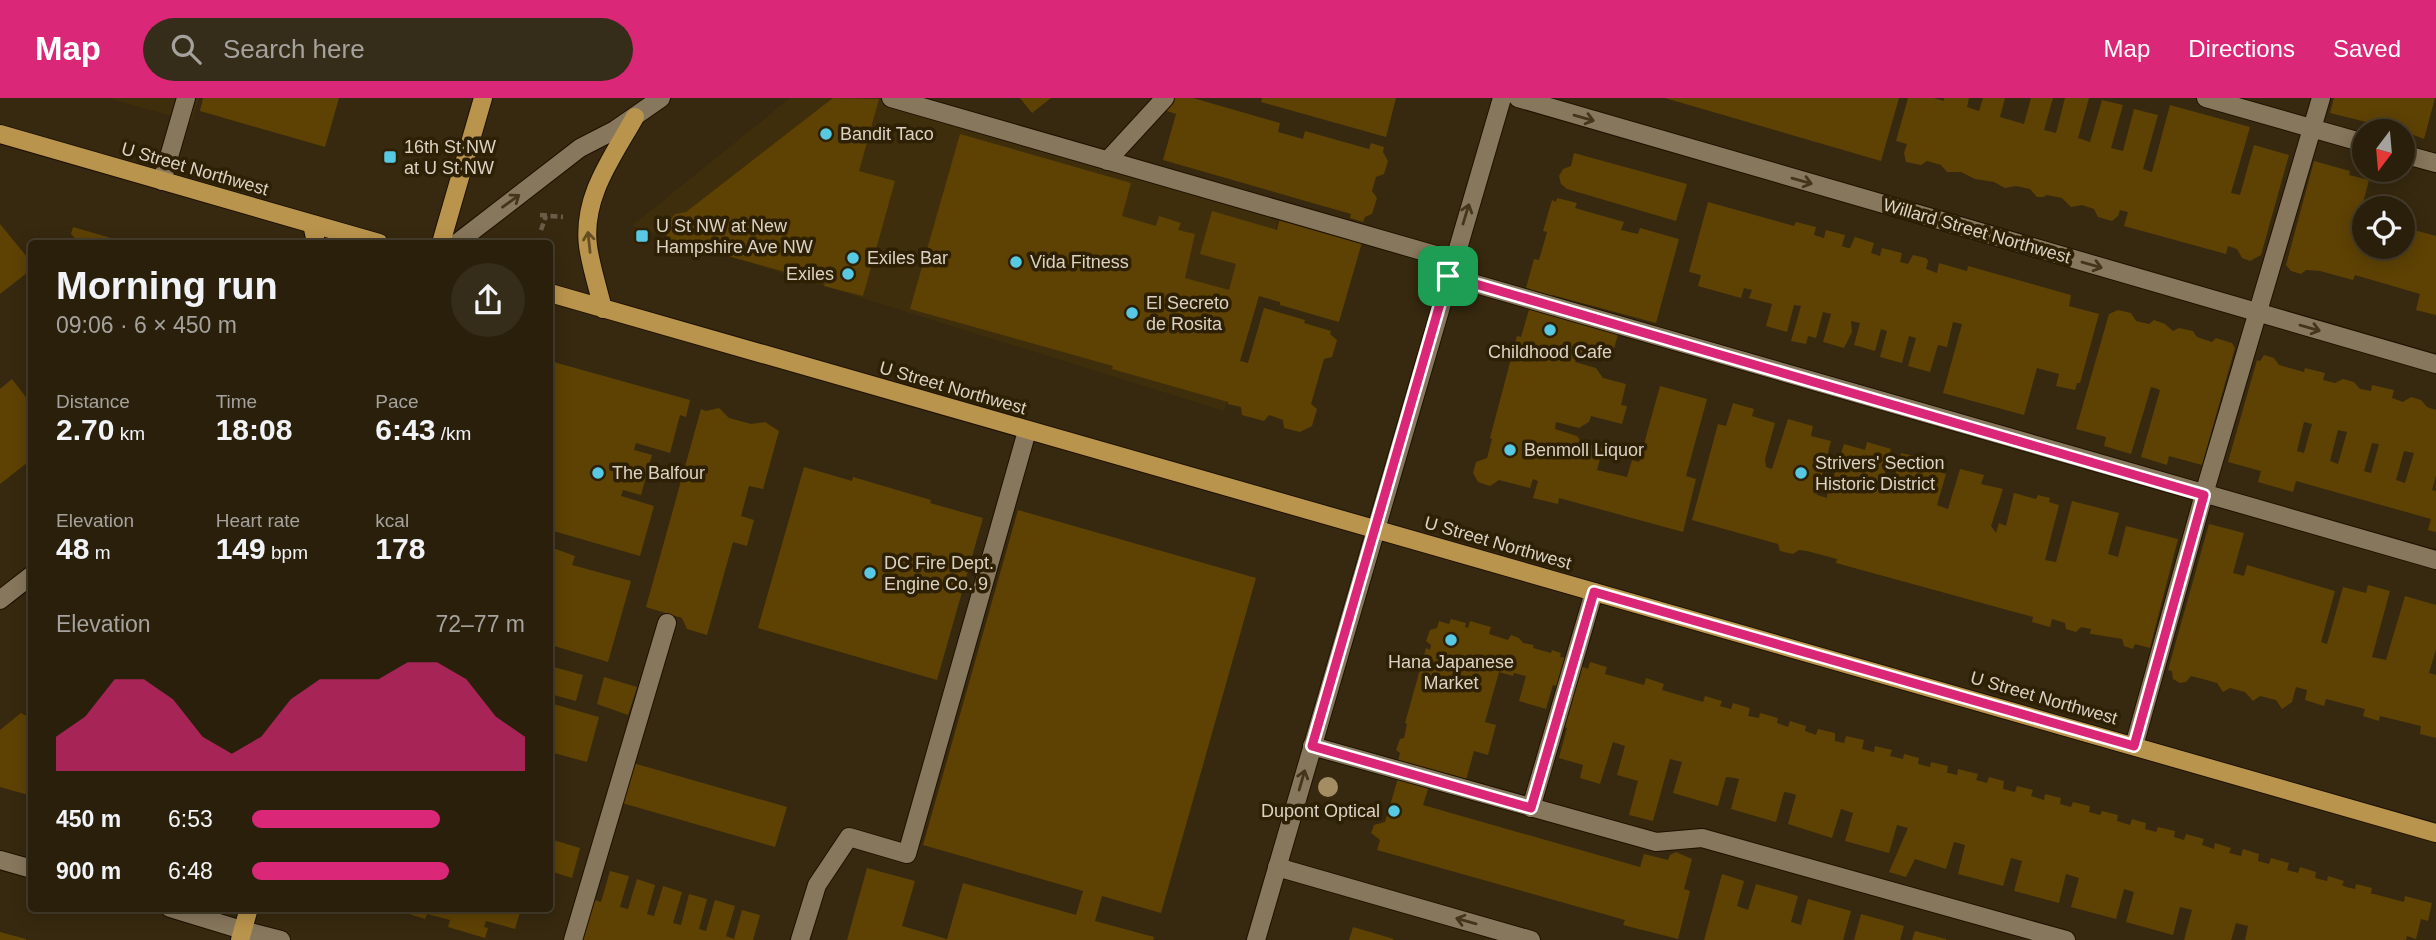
<!DOCTYPE html>
<html lang="en">
<head>
<meta charset="utf-8">
<style>
  body { margin:0; font-family:Arial,sans-serif; background:#352c19; color:#f1f3f6; height:100vh; display:flex; flex-direction:column; font-size:26px; white-space:nowrap }
  * { box-sizing:border-box; margin:0 }
  p { font-size:23px; color:#a5a29d }
  .icon { flex:none; width:38px; height:38px; fill:none; stroke:currentColor; stroke-width:2; stroke-linecap:round; stroke-linejoin:round }
  .map { position:relative; flex:1; overflow:hidden }
  .details { position:absolute; left:28px; top:142px; width:525px; height:672px; display:flex; flex-direction:column; background:#291f0b; border-radius:7px; box-shadow:0 4px 18px #0003,0 0 0 2px #453d2c }
  .details>* { flex:none }
  .needle { width:46px; rotate:196deg }
  .buttons { position:absolute; left:2352px; top:21px; display:grid; gap:14px }
  .buttons a { display:grid; place-items:center; width:63px; height:63px; border-radius:50%; background:#291f0b; box-shadow:0 4px 18px #0003,0 0 0 2px #453d2c; font-size:35px }
  .pin { position:absolute; display:grid; place-items:center; width:60px; height:60px; color:#fff; margin:-30px; border-radius:14px; box-shadow:0 4px 10px #0006 }
  .round { display:grid; place-items:center; flex:none; width:74px; height:74px; border-radius:37px; background:#352c19 }
  .summary { display:flex; align-items:center; justify-content:space-between; height:119px; padding:0 28px }
  h1 { font-size:38px; font-weight:600; line-height:52px }
  .metrics { display:grid; grid-template-columns:repeat(3,1fr); gap:10px; height:119px; padding:7px 28px }
  .metrics div { display:grid; align-content:center }
  .metrics b { font-size:30px; font-weight:600 }
  .metrics small { font-size:19px; font-weight:400 }
  .metrics p { font-size:19px }
  .chart { height:196px; padding:14px 28px }
  .chart p { display:flex; justify-content:space-between }
  .chart svg { width:100%; height:126px; margin-top:7px; fill:#db2777; opacity:.7 }
  ul { padding:0 28px; list-style:none; font-size:23px }
  li { display:grid; grid-template-columns:112px 84px 1fr; align-items:center; height:52px }
  li i { height:18px; border-radius:9px; background:#db2777 }
  header { display:flex; align-items:center; gap:42px; box-sizing:border-box; height:98px; padding:0 35px; background:#db2777; color:#fff }
  header strong { font-size:33px }
  nav { display:flex; gap:38px; margin-inline-start:auto; font-size:24px }
  .search { width:490px; height:63px; background:#352c19; display:flex; align-items:center; gap:18px; box-sizing:border-box; padding:0 24px; border-radius:38px; color:#a5a29d; font-size:26px }
  .map>svg:first-child { display:block }
</style>
</head>
<body>
<header>
<strong>Map</strong>
<div class="search"><svg class="icon" aria-label="search" viewBox="0 0 24 24"><circle cx="10" cy="10" r="6"/><path d="M15 15l6 6"/></svg>Search here</div>
<nav><a>Map</a><a>Directions</a><a>Saved</a></nav>
</header>
<div class="map">
<svg width="2436" height="842" viewBox="0 0 2436 842">
  <rect width="100%" height="100%" fill="#37290f"/>
  <path fill="#3f2e0c" d="M108 0H199L192 24Z
    M790 0H917L1282 108 1224 313 632 128Z"/>
  <path fill="#5e4204" fill-rule="evenodd" d="M203 0H339L325 49 200 13Z
    M833 0 879 1 859 73 895 83 863 198 824 188 825 185 692 148 687 151 676 149 668 141 666 136 667 125 675 116 686 114Z
    M1020 0H1051L1032 15Z
    M1175 0H1193L1280 25 1278 34 1303 41 1305 33 1369 51 1371 45 1384 49 1383 54 1388 63 1384 76 1376 79 1372 93 1377 100 1372 116 1365 119 1363 124 1350 120 1351 116 1163 62 1176 16 1164 12Z
    M1262 0H1396L1386 39 1261 4Z
    M1665 0H1899L1881 63Z
    M1908 0H1934L1944 3V0H1969L1967 9 1979 13 1983 0H2005L2000 19 2024 26 2031 0H2053L2044 32 2056 35 2065 0H2089L2078 40 2090 44 2102 2 2123 7 2111 50 2123 53 2134 11 2158 17 2143 71 2152 74 2170 7 2250 29 2231 95 2240 97 2254 47 2289 57 2261 157 2250 163 2242 160 2237 151 2228 148 2226 156 2124 128 2128 114 2120 112 2118 118 2112 123 2098 119 2094 111 2082 107 2071 109 2062 100 2047 97 2043 99H2037L2030 91 2016 88 2005 90 1994 84 1975 81 1961 74H1947L1941 67 1927 63 1921 67 1906 64 1904 55 1907 46 1896 43Z
    M2334 0H2435L2424 41 2403 33 2330 15Z
    M960 36 1131 85 1122 118 1156 128 1159 118 1181 125 1178 132 1195 136 1185 180 1229 192 1236 166 1200 156 1212 113 1277 132 1280 119 1363 141 1339 224 1280 207V204L1259 198 1240 263 1248 265 1264 210 1305 222 1304 225 1331 233 1330 236 1337 242 1332 259 1324 261 1311 306 1317 311 1312 328 1300 334 1284 330 1283 322 1269 317 1264 323 1242 317 1241 309 1228 306V304L1112 271 1113 268 910 211Z
    M1574 55 1687 86 1676 123 1567 91 1561 86 1559 78 1563 71 1571 68Z
    M2314 63 2350 73 2349 77 2369 82 2354 139 2364 141V149H2403V129L2436 138V217L2416 212 2420 196 2355 177 2353 182 2320 173 2306 172 2301 176 2291 173 2286 167Z
    M1557 100 1577 105 1575 110 1624 124 1621 132 1638 136 1640 130 1679 141 1656 225 1552 197 1551 201 1529 195 1530 191 1526 190 1534 161 1539 162 1547 134 1543 133 1552 102 1556 104Z
    M1708 104 1794 128 1796 124 1816 129 1814 137 1824 140 1826 132 1845 137 1842 148 1848 150H1850L1855 139 1874 145 1871 155 1880 158 1882 150 1902 155 1900 164 1908 166 1913 157 1926 160 1928 163 1926 171 1937 175 1939 165 1967 173 1968 168 2071 197 2069 208 2099 216 2080 285H2077L2075 292 2056 288 2059 276 2037 270 2024 317 1943 295 1962 226 1953 224 1947 249 1938 247 1930 274 1908 268 1916 240 1909 238 1902 265 1880 259 1887 233 1881 231 1875 253 1854 247 1860 225 1851 223 1852 234 1844 250 1823 244 1831 216 1823 214 1816 240 1808 238 1806 246 1791 243 1801 208 1794 207 1787 234 1766 228 1772 206 1749 200 1752 192 1744 190 1741 200 1698 188 1701 177 1689 174Z
    M0 126 32 165V171L0 196Z
    M73 129 128 145H79L71 136Z
    M1530 208 1619 233 1611 261 1603 259 1602 263 1577 257 1575 264 1596 270 1603 280 1626 286 1621 307 1627 308 1622 326 1591 318 1589 324 1579 330 1556 324 1555 331 1577 338 1582 345 1603 350 1597 372 1627 379 1632 362 1639 364 1660 288 1707 301 1686 378 1696 381 1683 434 1559 400 1558 406 1533 400 1538 383 1533 381 1530 390 1499 382 1490 388 1478 384 1473 375 1476 364 1487 360 1492 341 1490 340 1517 238 1521 239Z
    M2118 212 2131 215 2136 223 2149 226 2154 222 2165 226 2173 233 2179 230 2193 233 2197 239 2212 244 2216 240 2232 245 2235 250 2202 367 2169 358 2167 367 2141 359 2160 292 2155 290 2151 289 2131 356 2104 348 2106 339 2076 331 2109 216Z
    M2264 257 2274 260 2279 267 2304 274 2305 270 2325 275 2323 282 2335 285 2343 281 2354 284 2360 291 2371 293 2372 287 2394 292 2392 300 2403 304 2411 299 2421 302 2427 309 2436 312V377L2432 392 2436 393V434L2428 432 2431 421 2296 383 2293 394 2258 384 2261 373 2228 364 2257 262 2260 263ZM2304 324 2312 326 2304 355 2297 353ZM2338 332 2347 334 2338 366 2330 363ZM2372 345 2379 346 2371 375 2364 373ZM2404 353 2414 355 2405 385 2396 382Z
    M550 263 690 302 686 319 680 317 670 355 636 345 634 352 652 357 641 397 623 392 621 398 654 408 640 458 550 432Z
    M12 281 32 307V361L0 386V291Z
    M1733 305 1754 311 1752 318 1775 325 1765 361 1766 369 1772 371 1788 321 1813 328 1811 338 1831 343 1817 397 1827 400 1828 386 1833 381 1844 346 1865 352 1867 344 1891 351 1881 391 1891 394 1901 355 1927 361 1924 369 1946 376 1937 407 1948 411 1960 371 1984 377 1981 386 2003 391 1991 428 1996 435 1999 425 2006 428 2014 395 2036 401 2038 397 2050 400 2049 404 2059 407 2045 462 2056 464 2072 403 2119 415 2108 456 2118 459 2126 428 2178 441 2150 550 2135 546 2133 551 2124 548 2122 541 2092 536H2090L2091 531 2081 529 2076 534 2066 531 2065 525 2052 521 2050 529 2032 524 2033 519 1836 465 1837 461 1807 453 1799 452 1793 456 1780 453 1778 446 1692 422 1718 326 1726 328Z
    M719 310 729 320 751 326 765 324 779 333 763 391 749 388 741 418 754 422 747 448 733 444 707 537 687 531 682 520 646 509 701 311 706 313Z
    M804 369 852 383 853 379 931 402 930 405 983 420 937 582 758 530Z
    M1018 412 1256 480 1161 815 1102 798 1095 823 1154 839 1153 842H847L867 770 915 783 902 828 947 841 963 785 1076 817 1083 793 923 747Z
    M2209 426 2244 435 2233 475 2244 478 2247 467 2335 493 2321 544 2327 546 2343 489 2366 495 2368 487 2390 493 2372 559 2386 562 2405 498 2436 507V551L2429 575 2436 577V640L2420 636 2421 628 2380 618 2379 623 2363 618 2365 611 2326 601 2324 608 2305 602 2307 592 2296 589 2292 604 2282 611 2276 602 2260 598 2253 603 2245 594 2230 590 2223 594 2217 585 2203 581 2191 578 2186 584 2180 585 2173 581 2172 573 2168 572Z
    M550 449 575 458 572 467 631 483 608 564 551 547 553 542 550 541Z
    M1451 521 1466 525 1465 529 1468 530 1470 523 1491 529 1489 536 1508 542 1511 537 1519 540 1523 545 1534 547 1533 550 1551 555 1552 552 1561 555 1560 559 1567 560V563L1564 562 1557 588 1553 587 1546 611 1519 603 1526 578 1514 575 1513 578 1499 574 1485 624 1496 627 1488 657 1474 653 1466 682 1398 663 1400 655 1396 652 1400 641 1404 640 1407 626 1405 625 1426 550 1430 552 1431 547 1426 543 1430 532 1437 530 1439 523 1449 526Z
    M1590 564 1607 569 1605 576 1644 587 1646 580 1664 586 1662 592 1703 604 1705 598 1722 603 1720 608 1723 609 1731 611 1733 605 1750 610 1748 618 1759 620 1760 615 1778 620 1777 625 1788 629 1790 623 1806 628 1805 633 1816 637 1818 631 1835 635V643L1844 645 1846 638 1864 642 1862 651 1874 654 1875 648 1892 652 1890 658 1903 661 1904 656 1919 660 1918 666 1930 669 1931 664 1948 668 1947 675H1949L1957 677 1958 671 1978 676 1976 682 1987 685 1989 679 2004 683 2003 691 2015 694 2017 688 2033 692 2031 698 2044 702 2045 696 2061 700 2060 706 2071 709 2073 704 2090 708 2089 714 2100 717 2102 713 2118 717 2117 723 2130 727 2132 721 2146 725 2145 731 2156 734 2158 729 2175 733 2174 739 2184 742 2186 736 2204 741 2202 747 2214 751 2215 745 2231 750 2229 755 2241 758 2243 751 2259 756 2258 763 2269 766 2271 760 2289 765 2287 772 2298 775 2300 769 2316 774 2315 780 2327 783 2328 778 2344 783 2342 787 2346 789 2355 791 2356 786 2372 790 2371 796H2374L2404 804 2405 798 2432 805 2428 823 2421 821 2416 841 2407 838 2406 842H2245L2248 828 2236 825 2231 842H2184L2192 812 2180 809 2173 837 2126 824 2134 794 2124 791 2116 821 2071 809 2079 780 2066 776 2059 805 2014 793 2022 763 2011 760 2003 788 1981 782 1958 776 1965 747 1954 744 1946 771 1915 761 1906 779 1889 774 1908 730 1897 727 1889 755 1845 743 1853 715 1841 711 1832 740 1788 726 1796 697 1790 695 1784 694 1776 724 1731 711 1739 681 1735 680 1726 679 1718 708 1673 695 1682 664 1670 661 1653 723 1629 717 1638 683 1617 677 1625 648 1613 644 1600 686 1580 680 1583 667 1559 660 1567 630 1564 629 1581 568 1588 571Z
    M550 568 583 577 576 603 550 596Z
    M604 579 637 589 628 617 597 606Z
    M550 605 599 619 587 664 550 654Z
    M21 615 32 621V698L0 689V632Z
    M633 665 787 709 775 749 622 705Z
    M1399 677 1430 685 1423 707 1640 769 1644 756 1668 762 1670 757 1676 754 1692 761 1684 791 1690 793 1678 841 1623 827 1625 822 1377 752 1380 742 1371 735 1374 727 1385 724Z
    M550 741 580 750 572 780 550 773Z
    M610 773 629 778 620 809 628 811 637 781 655 787 647 816 654 818 663 788 682 794 673 825 681 827 689 796 707 801 699 831 706 833 715 802 735 808 726 838 734 841 742 812 760 817 753 842H581L592 801 601 804Z
    M1722 776 1744 783 1737 808 1748 812 1756 786 1798 798 1791 824 1801 827 1808 801 1851 813 1843 842H1704Z
    M390 810H518L521 811 515 831 486 823 484 829 488 830 485 840 448 829 450 822 427 816 425 821Z
    M1861 816 1904 828 1900 842H1854Z
    M1353 829 1394 841 1393 842H1349Z
    M1915 833 1946 841V842H1912Z
    M0 834 26 841V842H0Z"/>
  <g fill="none" stroke-linecap="round" stroke-linejoin="round">
    <g stroke="#1e1100" stroke-width="20">
      <path id="service" d="M891 0 1453 162
        M2206 0 2364 45
        M2403 56 2436 65
        M1107 63 1165 0
        M162 83 186 0
        M1448 178 2436 462
        M1312 648 1656 744 1702 740 2066 842
        M2134 648 2204 396 2321 0
        M1531 710 1594 494
        M573 842 667 525
        M800 842 817 787 849 739 907 756 1027 333"/>
    </g>
    <g stroke="#1e1100" stroke-width="20">
      <path id="minor" d="M1518 0 2436 266
        M1277 769 1531 842"/>
    </g>
    <g stroke="#1e1100" stroke-width="20">
      <path id="tertiary" d="M242 832 281 842
        M1256 842 1502 0"/>
    </g>
    <g stroke="#1e1100" stroke-width="20">
      <path id="secondary" d="M457 145 580 50 615 32 661 0
        M0 502 32 477
        M0 762 32 771
        M170 810 242 832"/>
    </g>
    <g stroke="#1e1100" stroke-width="20">
      <path id="primary" d="M0 36 379 145
        M312 126 316 145
        M441 145 483 0
        M550 195 2436 735
        M603 211C598 190 591 169 588 148 582 99 612 60 635 19
        M240 842 249 810"/>
    </g>
    <path stroke="#6a5d47" stroke-width="4.5" stroke-dasharray="7 3.5" stroke-linecap="butt" d="M540 117 563 119
      M541 132 546 118"/>
    <use href="#service" stroke="#87775c" stroke-width="18"/>
    <use href="#minor" stroke="#87775c" stroke-width="18"/>
    <use href="#tertiary" stroke="#87775c" stroke-width="18"/>
    <use href="#secondary" stroke="#87775c" stroke-width="18"/>
    <use href="#primary" stroke="#b9944c" stroke-width="18"/>
  </g>
  <circle fill="#a58d63" cx="1328" cy="689" r="10"/>
  <defs><path id="oneway-shaft" d="M-6 0H5M1.5-3L5.5 0L1.5 3" fill="none" stroke-width="1.6" stroke-linecap="round" stroke-linejoin="round" transform="scale(1.75)"/></defs>
  <g stroke="#44361b">
    <use href="#oneway-shaft" transform="translate(1584 20) rotate(16)"/>
    <use href="#oneway-shaft" transform="translate(1802 83) rotate(16)"/>
    <use href="#oneway-shaft" transform="translate(511 103) rotate(-36)"/>
    <use href="#oneway-shaft" transform="translate(1466 116) rotate(-73)"/>
    <use href="#oneway-shaft" transform="translate(2092 167) rotate(16)"/>
    <use href="#oneway-shaft" transform="translate(2310 230) rotate(16)"/>
    <use href="#oneway-shaft" transform="translate(1302 682) rotate(-74)"/>
    <use href="#oneway-shaft" transform="translate(1466 823) rotate(-164)"/>
  </g>
  <use stroke="#654e21" href="#oneway-shaft" transform="translate(589 144) rotate(-96)"/>
  <g fill="none" stroke-linecap="round" stroke-linejoin="round">
    <g stroke="#fff" stroke-width="14">
      <path id="route" d="M1448 178 2204 397 2134 648 1594 494 1531 710 1312 648Z"/>
    </g>
    <use href="#route" stroke="#db2777" stroke-width="9"/>
  </g>
  <g fill="#58c9e3" stroke="#2d2005" stroke-width="2.5">
    <circle cx="826" cy="36" r="7"/>
    <rect x="383" y="52" width="14" height="14" rx="3.5"/>
    <rect x="635" y="131" width="14" height="14" rx="3.5"/>
    <circle cx="853" cy="160" r="7"/>
    <circle cx="1016" cy="164" r="7"/>
    <circle cx="848" cy="176" r="7"/>
    <circle cx="1132" cy="215" r="7"/>
    <circle cx="1550" cy="232" r="7"/>
    <circle cx="1510" cy="352" r="7"/>
    <circle cx="598" cy="375" r="7"/>
    <circle cx="1801" cy="375" r="7"/>
    <circle cx="870" cy="475" r="7"/>
    <circle cx="1451" cy="542" r="7"/>
    <circle cx="1394" cy="713" r="7"/>
  </g>
  <g text-anchor="middle" dominant-baseline="central" stroke-width="7" stroke-linejoin="round" paint-order="stroke">
    <g font-size="18" fill="#dbd2c3" stroke="#2d2005" text-anchor="start">
      <text x="840" y="36">Bandit Taco</text>
      <text x="404" y="49">16th St NW<tspan x="404" dy="21">at U St NW</tspan></text>
      <text x="656" y="128">U St NW at New<tspan x="656" dy="21">Hampshire Ave NW</tspan></text>
      <text x="867" y="160">Exiles Bar</text>
      <text x="1030" y="164">Vida Fitness</text>
      <text x="834" y="176" text-anchor="end">Exiles</text>
      <text x="1146" y="205">El Secreto<tspan x="1146" dy="21">de Rosita</tspan></text>
      <text x="1550" y="254" text-anchor="middle">Childhood Cafe</text>
      <text x="1524" y="352">Benmoll Liquor</text>
      <text x="1815" y="365">Strivers' Section<tspan x="1815" dy="21">Historic District</tspan></text>
      <text x="612" y="375">The Balfour</text>
      <text x="884" y="465">DC Fire Dept.<tspan x="884" dy="21">Engine Co. 9</tspan></text>
      <text x="1451" y="564" text-anchor="middle">Hana Japanese<tspan x="1451" dy="21">Market</tspan></text>
      <text x="1380" y="713" text-anchor="end">Dupont Optical</text>
    </g>
    <g font-size="18" fill="#dbd2c3" stroke="#2d2005">
      <text transform="translate(195 71) rotate(16)">U Street Northwest</text>
      <text transform="translate(1977 133) rotate(16)">Willard Street Northwest</text>
      <text transform="translate(953 290) rotate(16)">U Street Northwest</text>
      <text transform="translate(1498 445) rotate(16)">U Street Northwest</text>
      <text transform="translate(2044 600) rotate(16)">U Street Northwest</text>
    </g>
  </g>
</svg>
<div class="buttons">
<a><svg class="needle" viewBox="-14 -14 28 28"><path d="M0-13l5 13h-10z" fill="#e53935"/><path d="M0 13l5-13h-10z" fill="#a5a29d"/></svg></a>
<a><svg class="icon" aria-label="locate" viewBox="0 0 24 24"><circle cx="12" cy="12" r="6"/><path d="M12 2v4M12 18v4M2 12h4M18 12h4"/></svg></a>
</div>
<div class="pin" style="left:1448px;top:178px;background:#1e9e55"><svg class="icon" aria-label="arrive" viewBox="0 0 24 24"><path d="M6 21V4h12l-3 4 3 4H6"/></svg></div>
<section class="details">
<div class="summary"><div><h1>Morning run</h1><p>09:06 · 6 × 450 m</p></div><a class="round"><svg class="icon" aria-label="share" viewBox="0 0 24 24"><path d="M12 15V3M7 8l5-5 5 5M5 13v7h14v-7"/></svg></a></div>
<div class="metrics">
<div><p>Distance</p><b>2.70<small> km</small></b></div>
<div><p>Time</p><b>18:08</b></div>
<div><p>Pace</p><b>6:43<small> /km</small></b></div>
</div>
<div class="metrics">
<div><p>Elevation</p><b>48<small> m</small></b></div>
<div><p>Heart rate</p><b>149<small> bpm</small></b></div>
<div><p>kcal</p><b>178</b></div>
</div>
<div class="chart"><p><span>Elevation</span>72–77 m</p>
<svg viewBox="0 0 160 44" preserveAspectRatio="none"><path d="M0 44V32L10 25L20 12L30 12L40 19L50 32L60 38L70 32L80 19L90 12L100 12L110 12L120 6L130 6L140 12L150 25L160 32V44z"/></svg>
</div>
<ul>
<li><b>450 m</b>6:53<i style="width:69%"></i></li>
<li><b>900 m</b>6:48<i style="width:72%"></i></li>
</ul>
</section>
</div>
</body>
</html>
